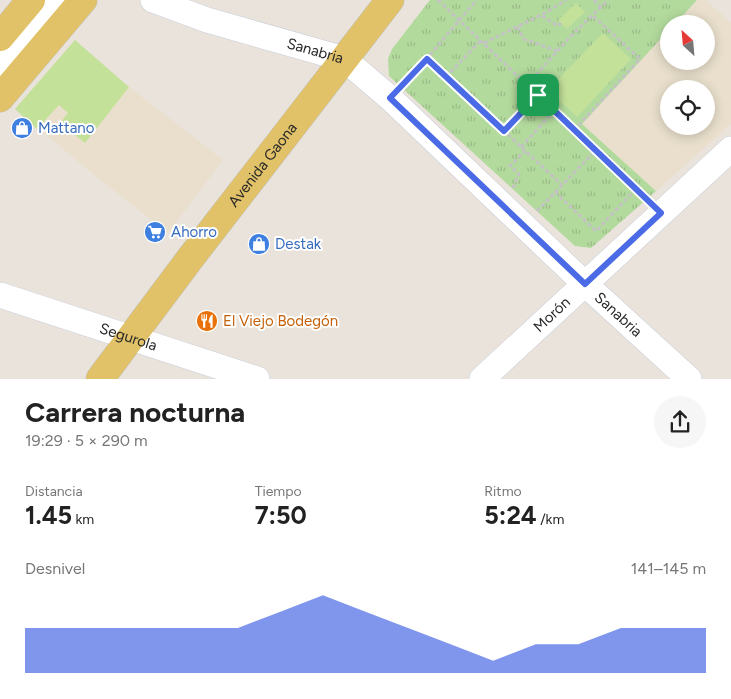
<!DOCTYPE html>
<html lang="es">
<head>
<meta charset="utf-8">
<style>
  body { margin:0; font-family:Figtree,sans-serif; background:#f6f6f6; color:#222; height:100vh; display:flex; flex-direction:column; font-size:19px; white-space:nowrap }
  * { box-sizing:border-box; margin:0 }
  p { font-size:16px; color:#767676 }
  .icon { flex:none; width:28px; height:28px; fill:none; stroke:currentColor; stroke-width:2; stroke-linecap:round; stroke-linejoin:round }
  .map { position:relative; height:379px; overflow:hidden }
  .panel { display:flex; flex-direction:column; background:#fff; flex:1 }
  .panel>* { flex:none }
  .needle { width:32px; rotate:334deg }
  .tools { position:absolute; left:660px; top:15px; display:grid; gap:10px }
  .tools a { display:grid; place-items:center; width:55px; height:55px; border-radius:50%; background:#fff; box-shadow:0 2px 12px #0003; font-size:25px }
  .pin { position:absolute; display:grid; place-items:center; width:42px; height:42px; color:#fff; margin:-21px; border-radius:10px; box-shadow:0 2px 8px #0006 }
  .round { display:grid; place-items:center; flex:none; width:52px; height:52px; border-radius:26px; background:#f6f6f6 }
  .summary { display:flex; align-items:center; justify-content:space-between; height:85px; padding:0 25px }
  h1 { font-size:28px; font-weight:700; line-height:38px }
  .stats { display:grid; grid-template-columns:repeat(3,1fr); gap:8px; height:85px; padding:5px 25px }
  .stats div { display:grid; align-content:center }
  .stats b { font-size:25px; font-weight:700 }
  .stats small { font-size:14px; font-weight:400 }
  .stats p { font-size:14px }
  .chart { height:140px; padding:10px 25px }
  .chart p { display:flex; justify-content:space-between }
  .chart svg { width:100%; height:90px; margin-top:5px; fill:#4b6be6; opacity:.7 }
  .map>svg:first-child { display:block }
</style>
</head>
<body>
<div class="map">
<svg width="731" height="379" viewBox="0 0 731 379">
  <defs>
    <pattern id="park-tufts" width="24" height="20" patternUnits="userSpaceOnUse" patternTransform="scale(1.25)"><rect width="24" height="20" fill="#b3da9d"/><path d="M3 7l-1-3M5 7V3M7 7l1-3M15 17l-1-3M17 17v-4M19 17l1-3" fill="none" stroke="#9abb87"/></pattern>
  </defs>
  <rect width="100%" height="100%" fill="#e9e3db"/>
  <path fill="#e9dfcc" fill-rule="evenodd" d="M697 0H706L731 23V124L656 191 582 124 669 30V61H706V24H675ZM669 89H706V126H669Z
    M75 40 129 87 223 160 168 233 103 182 15 109Z"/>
  <path fill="url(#park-tufts)" d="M430 0H697L675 24H669V30L582 124 656 191 591 248 575 246 389 76 388 59 392 49Z"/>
  <path fill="#c4e19a" d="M576 3 585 12 567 29 558 20Z
    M603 33 631 59 577 117 548 90Z
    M75 40 129 87 85 143 60 123 68 113 59 105 37 129 15 109Z"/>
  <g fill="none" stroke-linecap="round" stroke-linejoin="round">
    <g stroke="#cacdd8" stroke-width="26">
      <g id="minor">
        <path id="s1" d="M153 0 207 20 344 59 390 98 585 284 689 379"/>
        <path d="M0 65 57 0"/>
        <path id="s2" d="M0 295 257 379"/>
        <path id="s3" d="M482 379 731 149"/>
      </g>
    </g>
    <g stroke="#c3c3c3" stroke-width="29">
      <g id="major">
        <path d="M0 37 31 0"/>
        <path d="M0 98 83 0"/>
        <path id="s4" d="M100 379 189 260 390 0"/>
      </g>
    </g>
    <path stroke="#c3c3c3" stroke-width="3" stroke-dasharray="4 2.5" stroke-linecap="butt" d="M438 0 646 199
      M594 0 601 7
      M542 16 558 26 561 23
      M517 27 524 39 557 51
      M484 43 545 13 566 0
      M427 59 562 185
      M446 77 481 40
      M404 84C430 57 452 27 477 0
      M527 85 569 38 608 0
      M574 130 640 59 592 15
      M504 131 537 95
      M521 147 554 111
      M513 188 519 174 510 166 525 151
      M555 192 596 231 636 189
      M537 211 596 150"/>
    <use href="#minor" stroke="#fff" stroke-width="25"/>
    <use href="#major" stroke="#e1c268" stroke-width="28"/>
  </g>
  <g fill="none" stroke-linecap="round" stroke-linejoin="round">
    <g stroke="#fff" stroke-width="10">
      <path id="route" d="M427 59 504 131 538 95 661 213 585 284 390 98Z"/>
    </g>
    <use href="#route" stroke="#4b6be6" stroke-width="6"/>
  </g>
  <defs>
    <g id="shop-disc" transform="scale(1.125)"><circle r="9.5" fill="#3f7fe0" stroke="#fff"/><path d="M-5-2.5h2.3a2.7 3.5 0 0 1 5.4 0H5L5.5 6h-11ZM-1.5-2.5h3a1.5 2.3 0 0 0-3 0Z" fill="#fff"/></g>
    <g id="supermarket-disc" transform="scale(1.125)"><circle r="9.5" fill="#3f7fe0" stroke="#fff"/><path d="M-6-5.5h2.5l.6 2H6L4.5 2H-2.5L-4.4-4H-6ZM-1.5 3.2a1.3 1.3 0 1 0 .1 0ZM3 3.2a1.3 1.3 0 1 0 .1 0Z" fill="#fff"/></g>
    <g id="restaurant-disc" transform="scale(1.125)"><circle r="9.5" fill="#e8710a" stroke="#fff"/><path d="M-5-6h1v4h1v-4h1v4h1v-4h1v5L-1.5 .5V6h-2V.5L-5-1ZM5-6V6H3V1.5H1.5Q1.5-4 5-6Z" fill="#fff"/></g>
  </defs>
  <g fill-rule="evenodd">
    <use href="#shop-disc" x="22" y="128"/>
    <use href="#supermarket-disc" x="155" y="232"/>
    <use href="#shop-disc" x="259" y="244"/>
    <use href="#restaurant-disc" x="207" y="321"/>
  </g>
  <g text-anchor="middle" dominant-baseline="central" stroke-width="4" stroke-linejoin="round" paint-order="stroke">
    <g font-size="15" fill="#282828" stroke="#fff">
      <text stroke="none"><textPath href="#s1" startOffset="170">Sanabria</textPath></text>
      <text stroke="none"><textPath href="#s4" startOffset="269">Avenida Gaona</textPath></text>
      <text stroke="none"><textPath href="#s3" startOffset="95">Morón</textPath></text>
      <text stroke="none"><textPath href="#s1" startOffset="575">Sanabria</textPath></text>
      <text stroke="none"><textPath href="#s2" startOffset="135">Segurola</textPath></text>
    </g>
    <g font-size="15" fill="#366cbe" stroke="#fff" text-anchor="start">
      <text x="38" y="128">Mattano</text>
      <text x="171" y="232">Ahorro</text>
      <text x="275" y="244">Destak</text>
    </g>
    <g font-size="15" fill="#c56008" stroke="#fff" text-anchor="start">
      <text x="223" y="321">El Viejo Bodegón</text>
    </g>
  </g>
</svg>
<div class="tools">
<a><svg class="needle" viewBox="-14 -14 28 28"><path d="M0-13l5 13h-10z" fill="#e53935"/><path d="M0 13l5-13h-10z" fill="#767676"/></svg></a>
<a><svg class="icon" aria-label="locate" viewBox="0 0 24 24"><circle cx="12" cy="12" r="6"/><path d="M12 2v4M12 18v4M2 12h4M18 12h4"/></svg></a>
</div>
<div class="pin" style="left:538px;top:95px;background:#1e9e55"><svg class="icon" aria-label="arrive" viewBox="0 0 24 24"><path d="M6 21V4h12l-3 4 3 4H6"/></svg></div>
</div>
<section class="panel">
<div class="summary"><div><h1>Carrera nocturna</h1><p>19:29 · 5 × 290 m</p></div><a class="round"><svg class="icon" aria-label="share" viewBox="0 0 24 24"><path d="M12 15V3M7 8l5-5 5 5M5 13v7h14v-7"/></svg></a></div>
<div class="stats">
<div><p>Distancia</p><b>1.45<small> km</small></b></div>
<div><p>Tiempo</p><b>7:50</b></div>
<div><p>Ritmo</p><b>5:24<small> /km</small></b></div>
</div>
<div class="chart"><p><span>Desnivel</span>141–145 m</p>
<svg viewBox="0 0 160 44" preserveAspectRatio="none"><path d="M0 44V22L10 22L20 22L30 22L40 22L50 22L60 14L70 6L80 14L90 22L100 30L110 38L120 30L130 30L140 22L150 22L160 22V44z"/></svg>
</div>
</section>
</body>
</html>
